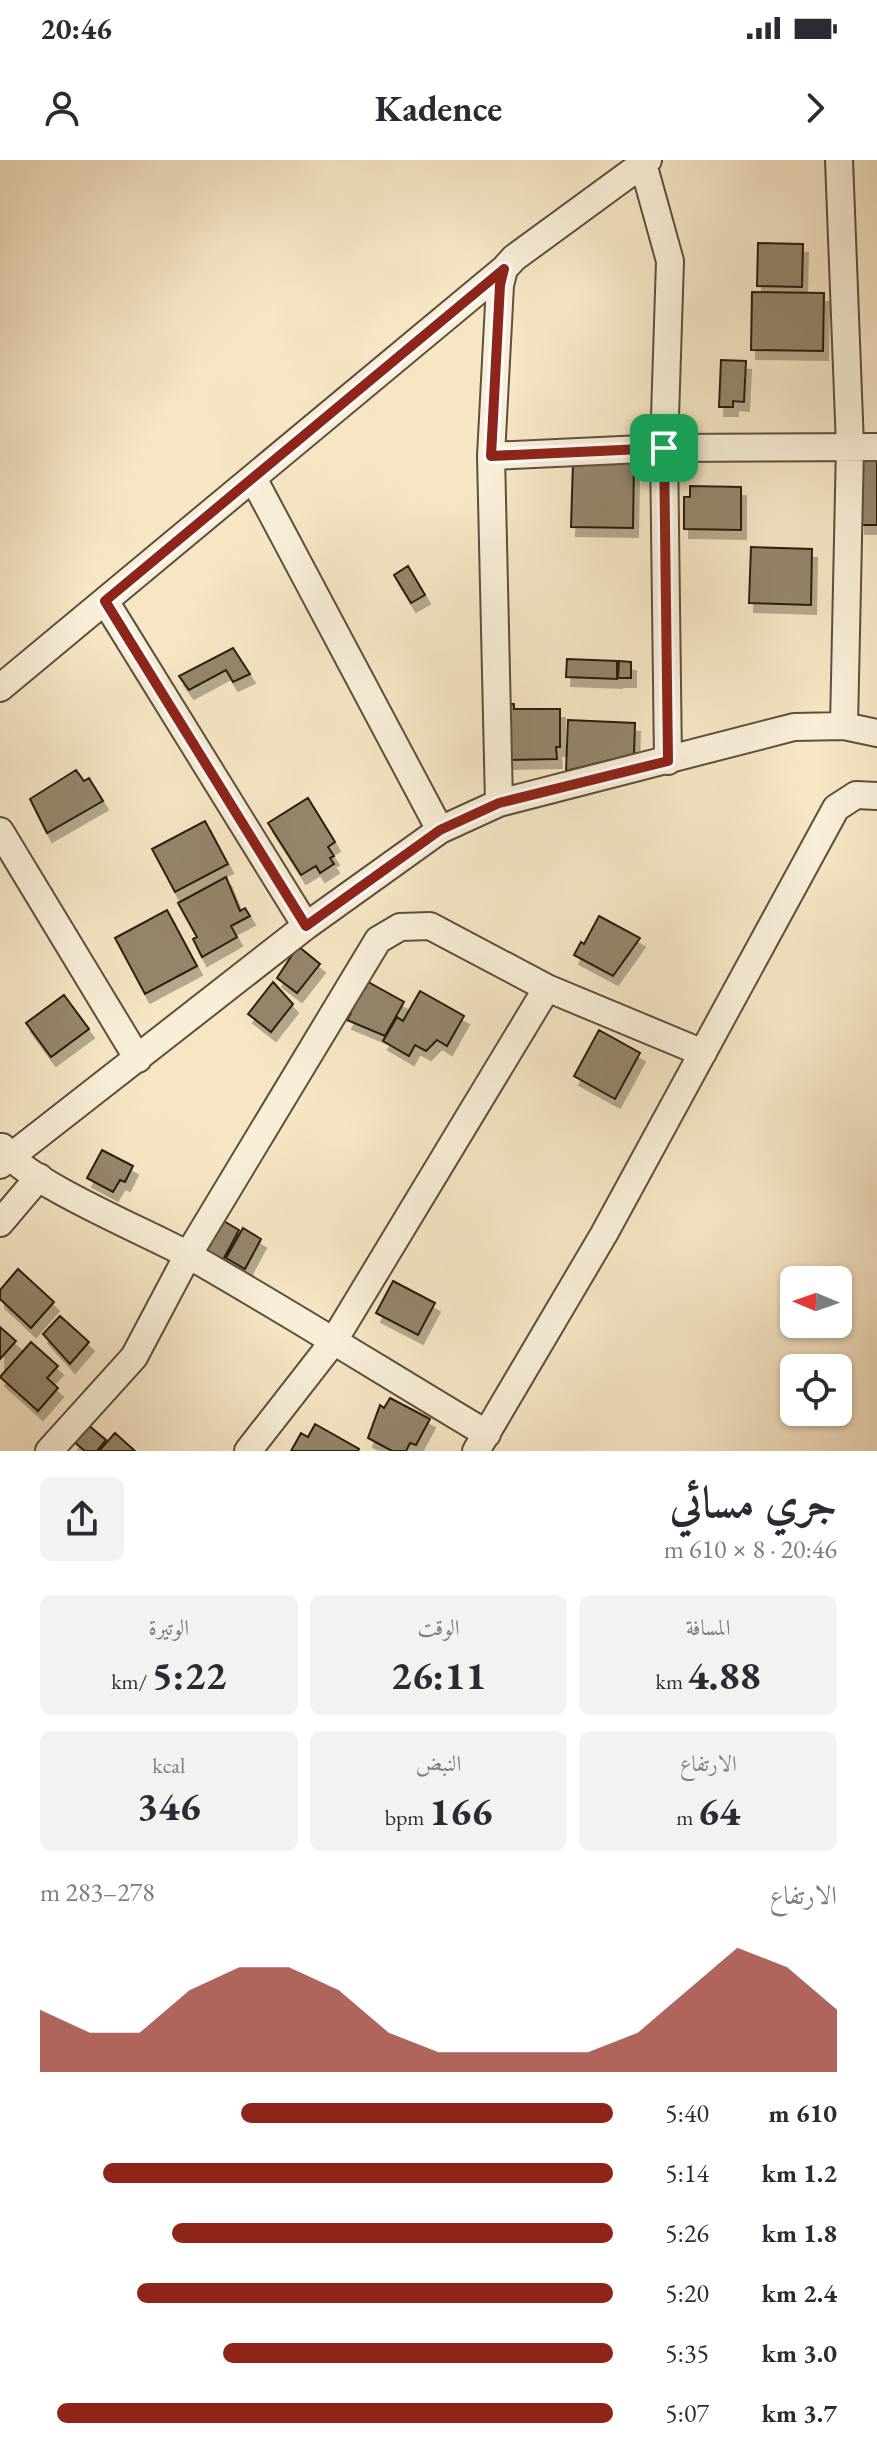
<!DOCTYPE html>
<html lang="ar">
<head>
<meta charset="utf-8">
<style>
  body { margin:0; font-family:"EB Garamond",Amiri,serif; background:#f2f2f3; color:#2b2b33; direction:rtl; height:100vh; display:flex; flex-direction:column; font-size:30px; white-space:nowrap }
  * { box-sizing:border-box; margin:0 }
  p { font-size:26px; color:#7c7c81 }
  .icon { flex:none; width:44px; height:44px; fill:none; stroke:currentColor; stroke-width:2; stroke-linecap:round; stroke-linejoin:round }
  .map { position:relative; height:1291px; overflow:hidden; direction:ltr }
  .panel { display:flex; flex-direction:column; background:#fff; flex:1 }
  .panel>* { flex:none }
  .needle { width:52px; rotate:272deg }
  .tools { position:absolute; left:780px; top:1106px; display:grid; gap:16px }
  .tools a { display:grid; place-items:center; width:72px; height:72px; border-radius:12px; background:#fff; box-shadow:0 2px 6px #0004; font-size:40px }
  .pin { position:absolute; display:grid; place-items:center; width:68px; height:68px; color:#fff; margin:-34px; border-radius:16px; box-shadow:0 4px 12px #0006 }
  .round { display:grid; place-items:center; flex:none; width:84px; height:84px; border-radius:12px; background:#f2f2f3 }
  .head { display:flex; align-items:center; justify-content:space-between; height:136px; padding:0 40px }
  h1 { font-size:44px; font-weight:700; line-height:60px }
  .stats { display:grid; grid-template-columns:repeat(3,1fr); gap:12px; height:136px; padding:8px 40px }
  .stats div { display:grid; align-content:center; border-radius:12px; background:#f2f2f3; text-align:center }
  .stats b { font-size:40px; font-weight:700 }
  .stats small { font-size:22px; font-weight:400 }
  .stats p { font-size:22px }
  .chart { height:224px; padding:16px 40px }
  .chart p { display:flex; justify-content:space-between }
  .chart svg { width:100%; height:144px; margin-top:8px; fill:#8f2418; opacity:.7 }
  ul { padding:0 40px; list-style:none; font-size:26px }
  li { display:grid; grid-template-columns:128px 96px 1fr; align-items:center; height:60px }
  li i { height:20px; border-radius:10px; background:#8f2418 }
  .status { display:flex; justify-content:space-between; align-items:center; height:56px; padding:0 40px; background:#fff; direction:ltr }
  .status svg { height:22px; fill:currentColor }
  header { display:flex; justify-content:space-between; align-items:center; height:104px; padding:0 40px; background:#fff; font-size:36px; font-weight:700 }
  .map>svg:first-child { display:block }
</style>
</head>
<body>
<div class="status"><b>20:46</b><svg viewBox="0 0 49 12"><path d="M0 12V9h3v3zM5 12V6h3v6zM10 12V3h3v9zM15 12V0h3v12zM26 1h20v11H26zM47 4h2v5h-2z"/></svg></div>
<header><svg class="icon" aria-label="forward" viewBox="0 0 24 24"><path d="M9 5l7 7-7 7"/></svg>Kadence<svg class="icon" aria-label="person" viewBox="0 0 24 24"><circle cx="12" cy="8" r="4"/><path d="M4 21q1-7 8-7t8 7"/></svg></header>
<div class="map">
<svg width="877" height="1291" viewBox="0 0 877 1291">
  <defs>
    <filter id="shadow"><feDropShadow dx="5" dy="9" stdDeviation="0" flood-color="#0004"/></filter>
  </defs>
  <rect width="100%" height="100%" fill="#f6e6c5"/>
  <filter id="stains"><feTurbulence type="fractalNoise" baseFrequency=".0025" numOctaves="4"/><feColorMatrix values="0 0 0 0 .2 0 0 0 0 .09 0 0 0 0 .02 0 0 0 .5 -.17"/></filter>
  <radialGradient id="worn" r=".72"><stop offset=".6" stop-color="#630" stop-opacity="0"/><stop offset="1" stop-color="#630" stop-opacity=".3"/></radialGradient>
  <path fill="#95866d" stroke="#2b1d0d" stroke-width="2" filter="url(#shadow)" d="M758 83 803 84 802 127 757 126Z
    M752 132 824 133 823 191 751 190Z
    M721 200 746 201 744 242 733 241V247H719Z
    M861 298 877 299V365H860Z
    M573 302 634 303 633 368 571 367Z
    M690 326 741 327V370L684 369V337H690Z
    M751 387 812 389 811 445 749 443Z
    M408 406 425 435 411 443 394 415Z
    M233 488 250 514 233 522 226 510 189 530 179 516Z
    M567 499 617 501V519L566 517Z
    M619 501 631 502V518H618Z
    M501 544H514V549H560V587H556L557 599 508 600 499 579H511V566H501Z
    M568 560 635 563 634 594 566 611Z
    M76 610 84 621 89 618 103 641 47 673 30 639Z
    M308 638 335 682 328 687 334 696 330 698 334 704 320 713 316 706 301 715 268 663Z
    M205 661 228 704 175 732 152 689Z
    M226 717 240 751 245 748 250 756 231 766 237 777 202 797 193 779 197 777 178 743Z
    M167 750 197 806 145 834 115 778Z
    M599 756 640 778 613 816 574 795 581 782 584 784Z
    M298 786 320 804 297 833 277 818Z
    M361 818 404 842 385 876 347 860 351 853 344 849Z
    M273 822 293 844 271 872 248 854Z
    M420 831 464 856 447 886 437 880 426 891 415 885 409 896 383 881 397 857 403 861Z
    M64 835 89 869 51 897 26 863Z
    M599 870 640 893 615 939 574 916Z
    M102 990 133 1006 125 1022 120 1020 113 1032 87 1018Z
    M217 1057 239 1070 223 1100 200 1087Z
    M243 1068 261 1079 245 1109 226 1098Z
    M18 1109 54 1142 31 1168 0 1139V1130Z
    M393 1121 435 1143 418 1175 376 1153Z
    M60 1156 89 1182 70 1204 43 1174Z
    M0 1167 16 1181 0 1199Z
    M31 1182 58 1206 47 1218 58 1228 38 1251 0 1217Z
    M390 1238 430 1259 416 1285 410 1283 406 1291H392L368 1278 380 1245 384 1248Z
    M87 1264 106 1280 97 1291H85L73 1281Z
    M315 1264 359 1289 358 1291H291L301 1273 308 1277Z
    M115 1273 135 1291H99Z"/>
  <g fill="none" stroke-linecap="round" stroke-linejoin="round">
    <g stroke="#5e4f3b" stroke-width="30">
      <path id="street" d="M642 0 670 101 664 288 668 601
        M839 0 850 286 844 566
        M491 296 664 288 877 287
        M253 318 440 670
        M105 441 306 766
        M0 528 504 109
        M499 643 491 296 500 125 504 109 514 98 648 0
        M0 671 138 899
        M2 987C26 1023 147 1072 190 1096 290 1153 388 1215 487 1274
        M0 1005 306 766 440 670 499 643 794 567 844 566 877 573
        M0 1063 39 1017
        M49 1291 134 1197 188 1095 378 780 400 767 430 766 547 828 703 893
        M248 1291 333 1182 547 828
        M476 1291 604 1074 836 648 856 635 877 636"/>
    </g>
    <use href="#street" stroke="#f9efd9" stroke-width="26"/>
  </g>
  <g fill="none" stroke-linecap="round" stroke-linejoin="round">
    <g stroke="#fff" stroke-width="16">
      <path id="route" d="M504 109 500 125 491 296 664 288 668 601 499 643 440 670 306 766 105 441Z"/>
    </g>
    <use href="#route" stroke="#8f2418" stroke-width="10"/>
  </g>
  <rect width="100%" height="100%" filter="url(#stains)"/>
  <rect width="100%" height="100%" fill="url(#worn)"/>
</svg>
<div class="tools">
<a><svg class="needle" viewBox="-14 -14 28 28"><path d="M0-13l5 13h-10z" fill="#e53935"/><path d="M0 13l5-13h-10z" fill="#7c7c81"/></svg></a>
<a><svg class="icon" aria-label="locate" viewBox="0 0 24 24"><circle cx="12" cy="12" r="6"/><path d="M12 2v4M12 18v4M2 12h4M18 12h4"/></svg></a>
</div>
<div class="pin" style="left:664px;top:288px;background:#1e9e55"><svg class="icon" aria-label="arrive" viewBox="0 0 24 24"><path d="M6 21V4h12l-3 4 3 4H6"/></svg></div>
</div>
<section class="panel">
<div class="head"><div><h1>جري مسائي</h1><p>20:46 · 8 × 610 m</p></div><a class="round"><svg class="icon" aria-label="share" viewBox="0 0 24 24"><path d="M12 15V3M7 8l5-5 5 5M5 13v7h14v-7"/></svg></a></div>
<div class="stats">
<div><p>المسافة</p><b>4.88<small> km</small></b></div>
<div><p>الوقت</p><b>26:11</b></div>
<div><p>الوتيرة</p><b>5:22<small> /km</small></b></div>
</div>
<div class="stats">
<div><p>الارتفاع</p><b>64<small> m</small></b></div>
<div><p>النبض</p><b>166<small> bpm</small></b></div>
<div><p>kcal</p><b>346</b></div>
</div>
<div class="chart"><p><span>الارتفاع</span>278–283 m</p>
<svg viewBox="0 0 160 44" preserveAspectRatio="none"><path d="M0 44V25L10 32L20 32L30 19L40 12L50 12L60 19L70 32L80 38L90 38L100 38L110 38L120 32L130 19L140 6L150 12L160 25V44z"/></svg>
</div>
<ul>
<li><b>610 m</b>5:40<i style="width:65%"></i></li>
<li><b>1.2 km</b>5:14<i style="width:89%"></i></li>
<li><b>1.8 km</b>5:26<i style="width:77%"></i></li>
<li><b>2.4 km</b>5:20<i style="width:83%"></i></li>
<li><b>3.0 km</b>5:35<i style="width:68%"></i></li>
<li><b>3.7 km</b>5:07<i style="width:97%"></i></li>
</ul>
</section>
</body>
</html>
